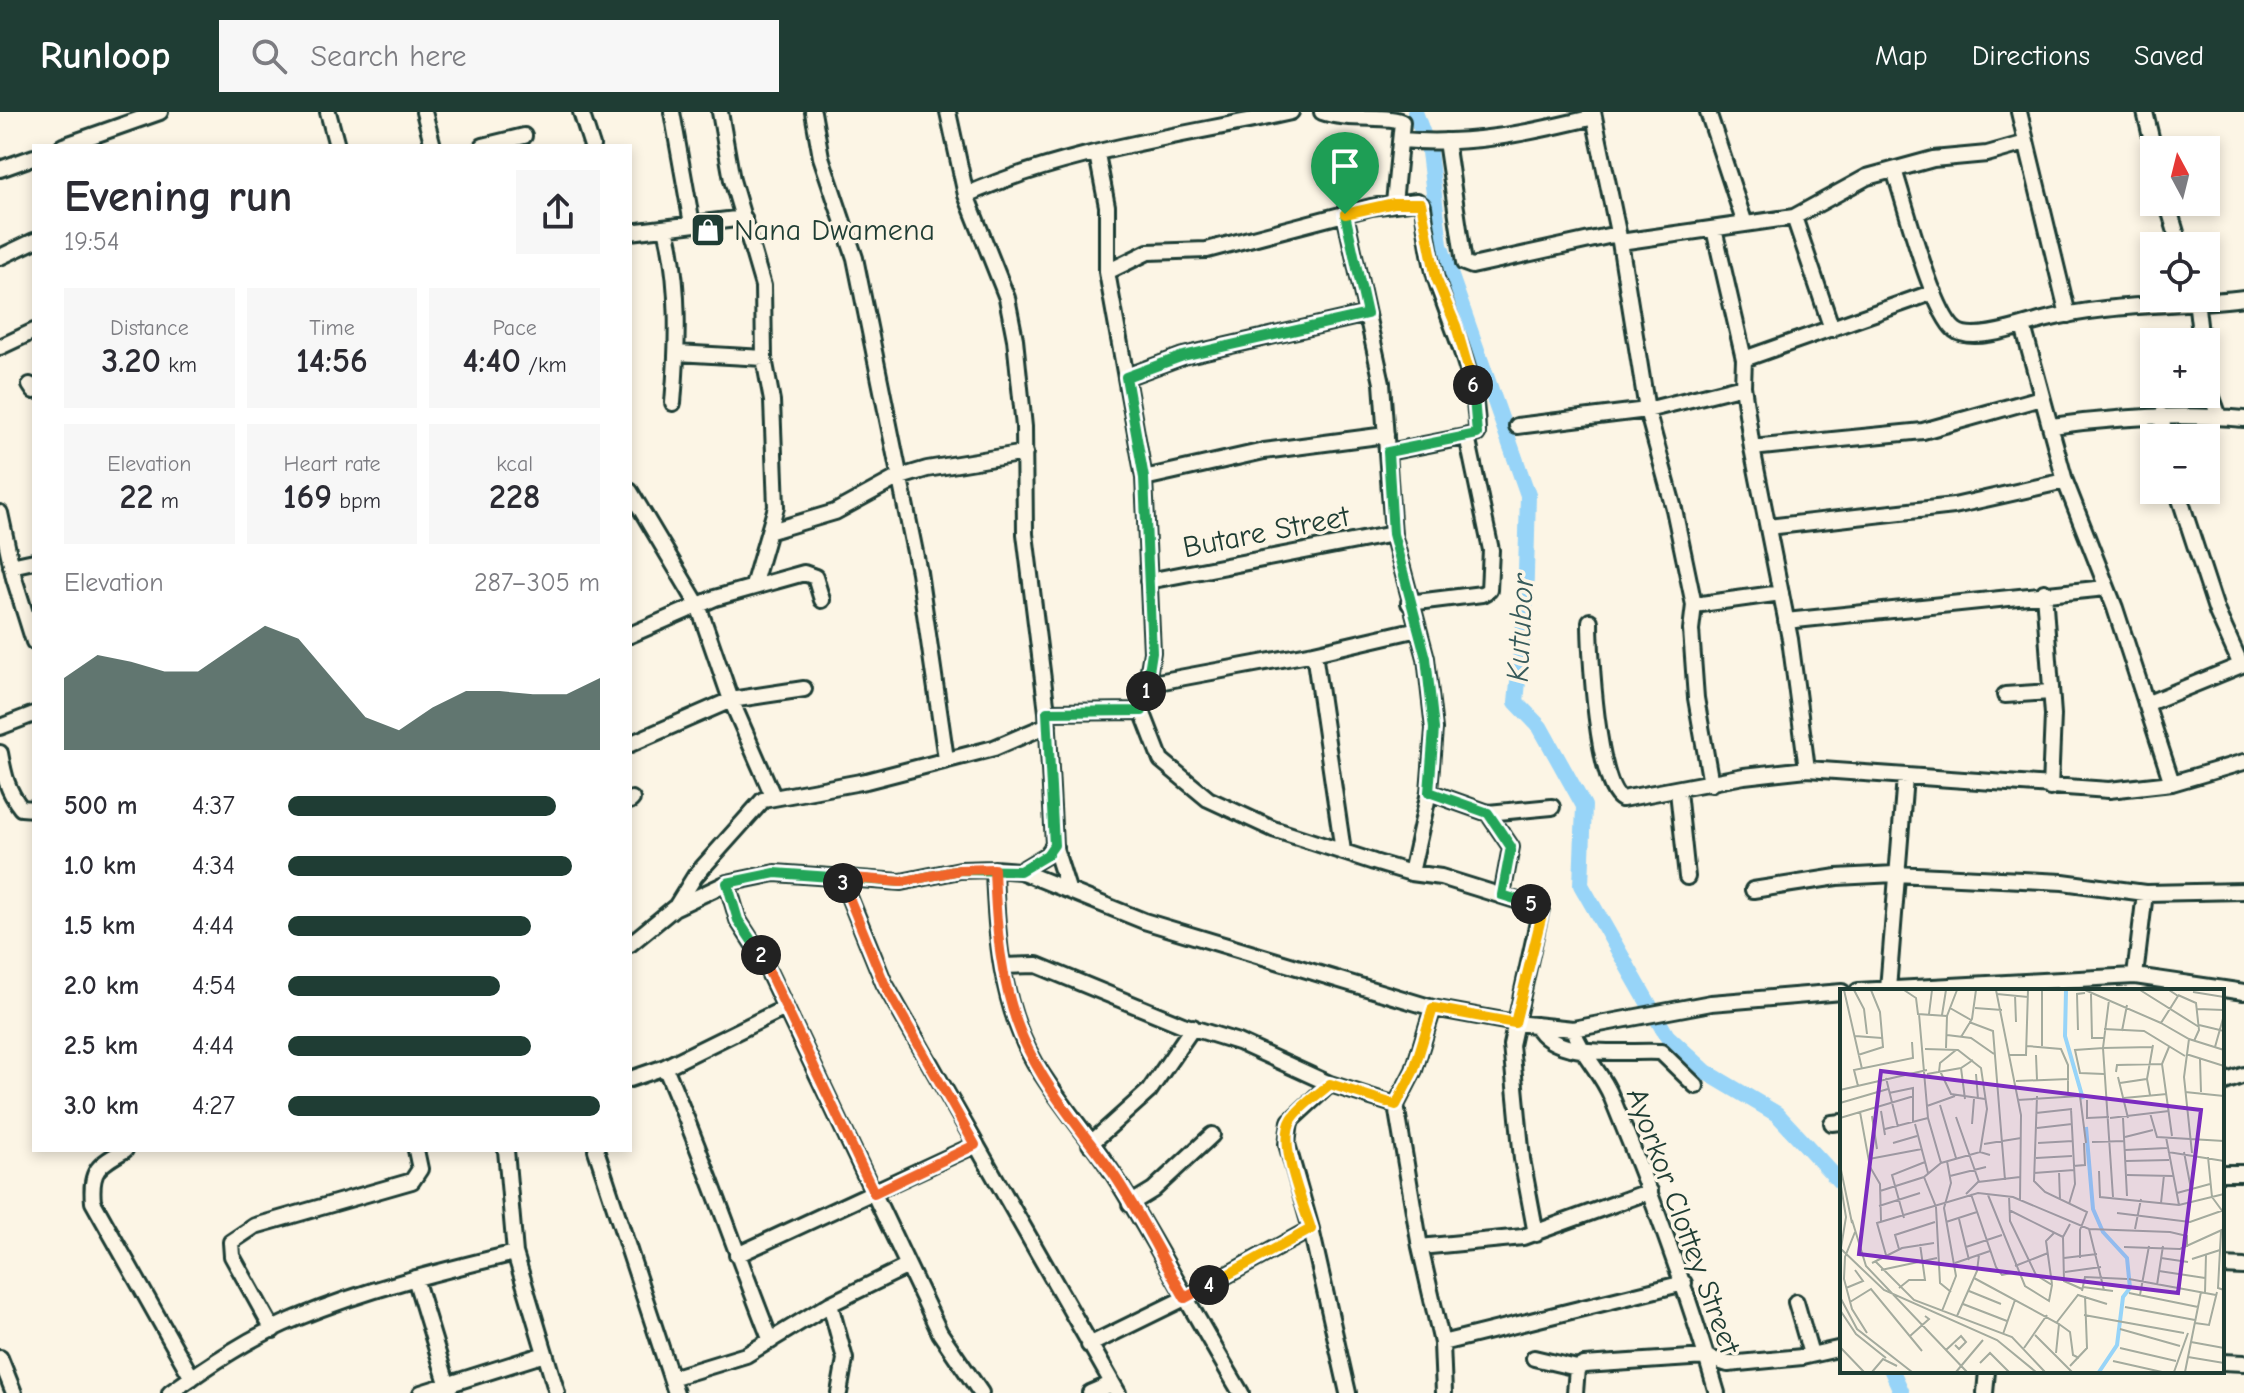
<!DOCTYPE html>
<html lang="en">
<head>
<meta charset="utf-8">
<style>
  body { margin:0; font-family:"Comic Neue",sans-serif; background:#f7f7f7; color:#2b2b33; height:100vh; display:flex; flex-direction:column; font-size:30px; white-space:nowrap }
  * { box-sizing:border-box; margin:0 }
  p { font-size:26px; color:#7c7c81 }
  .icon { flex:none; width:44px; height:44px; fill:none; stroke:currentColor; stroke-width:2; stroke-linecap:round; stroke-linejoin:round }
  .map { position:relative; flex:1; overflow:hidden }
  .sheet { position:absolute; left:32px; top:32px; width:600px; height:1008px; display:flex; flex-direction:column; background:#fff; border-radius:0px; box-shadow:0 4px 12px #0003 }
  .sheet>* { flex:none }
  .needle { width:52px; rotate:353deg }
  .controls { position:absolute; left:2140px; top:24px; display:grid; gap:16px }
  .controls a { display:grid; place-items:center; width:80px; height:80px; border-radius:0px; background:#fff; box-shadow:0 4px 12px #0003; font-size:40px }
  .pin { position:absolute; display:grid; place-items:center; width:68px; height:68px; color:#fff; margin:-82px -34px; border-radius:50% 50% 50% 0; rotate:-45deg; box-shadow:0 0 8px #0007 }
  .pin .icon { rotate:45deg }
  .km { position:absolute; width:40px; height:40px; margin:-20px; border-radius:50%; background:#222; color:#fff; font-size:22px; line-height:40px; text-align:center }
  .round { display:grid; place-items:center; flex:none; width:84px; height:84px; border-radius:0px; background:#f7f7f7 }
  .overview { display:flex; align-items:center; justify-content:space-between; height:136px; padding:0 32px }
  h1 { font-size:44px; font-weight:800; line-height:60px }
  .metrics { display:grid; grid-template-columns:repeat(3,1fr); gap:12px; height:136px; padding:8px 32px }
  .metrics div { display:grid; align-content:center; border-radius:0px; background:#f7f7f7; text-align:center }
  .metrics b { font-size:34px; font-weight:800 }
  .metrics small { font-size:22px; font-weight:400 }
  .metrics p { font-size:22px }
  .chart { height:224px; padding:16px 32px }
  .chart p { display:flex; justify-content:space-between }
  .chart svg { width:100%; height:144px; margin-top:8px; fill:#1f3d34; opacity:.7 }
  ul { padding:0 32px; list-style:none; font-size:26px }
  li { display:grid; grid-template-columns:128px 96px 1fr; align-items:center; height:60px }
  li i { height:20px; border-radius:10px; background:#1f3d34 }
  header { display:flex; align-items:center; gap:48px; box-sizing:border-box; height:112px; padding:0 40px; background:#1f3d34; color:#fff }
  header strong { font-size:38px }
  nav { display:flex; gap:44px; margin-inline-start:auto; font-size:28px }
  .search { width:560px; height:72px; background:#f7f7f7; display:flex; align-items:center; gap:20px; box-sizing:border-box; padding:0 28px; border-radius:0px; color:#7c7c81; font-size:30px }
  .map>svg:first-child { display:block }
</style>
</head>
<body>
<header>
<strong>Runloop</strong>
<div class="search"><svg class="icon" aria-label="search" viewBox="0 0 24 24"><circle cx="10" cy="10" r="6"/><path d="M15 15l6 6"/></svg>Search here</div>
<nav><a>Map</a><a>Directions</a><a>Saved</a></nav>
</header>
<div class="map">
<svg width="2244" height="1281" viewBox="0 0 2244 1281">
  <rect width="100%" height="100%" fill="#fcf5e5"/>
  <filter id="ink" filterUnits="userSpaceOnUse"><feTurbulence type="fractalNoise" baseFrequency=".0125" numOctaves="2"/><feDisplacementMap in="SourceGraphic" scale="16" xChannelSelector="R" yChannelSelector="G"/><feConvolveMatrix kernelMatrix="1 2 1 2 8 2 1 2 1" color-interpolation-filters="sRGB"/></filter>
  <g filter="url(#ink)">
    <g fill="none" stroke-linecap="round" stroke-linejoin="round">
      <path stroke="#97d4f8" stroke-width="16" d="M1415 0 1423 22
        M1429 40 1440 133 1528 383 1525 500 1516 590 1540 615 1584 694 1581 773 1667 924 1706 960 1777 1002 1842 1072
        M1892 1259 1902 1281"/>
      <g stroke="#1f3d34" stroke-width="20">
        <path id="minor" d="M328 0 337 34
          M424 0 433 34
          M581 0 592 34
          M672 0 692 112
          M720 0 732 68 763 174 764 246 772 289 776 395 753 474
          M813 0 821 45 855 146 867 205 919 460 946 647
          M948 0 966 83 1007 186 1015 227 1024 315 1025 422 1047 600 1054 733 1068 777
          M1322 0C1346 9 1393 3 1402 10L1394 91
          M1593 0 1620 130 1647 298 1674 397 1694 493 1691 518 1696 586 1711 672
          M1708 0 1745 112
          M2019 0 2068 203
          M2145 0 2154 38
          M1401 28C1468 34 1529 21 1594 5
          M1446 29 1464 151 1472 154 1617 122
          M63 34 160 0
          M483 34 524 24
          M1097 42 1107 94V160L1144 366 1152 540 1142 599 1161 648 1208 687 1273 717 1374 750 1411 761 1441 765 1541 796 1511 933 1522 1047 1536 1122
          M0 57 34 45
          M1894 58C1905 91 1932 199 1955 218 1972 232 2024 213 2043 208 2108 191 2178 194 2244 186
          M966 83C1068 38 1183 24 1291 0
          M2167 90 2180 134
          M1345 102 1382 271 1393 422 1426 546 1434 617 1429 680 1411 761
          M1794 105 1832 217
          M666 116C680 173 678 232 673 291
          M1714 117 1744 247 1743 274 1752 336 1790 527 1807 657
          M630 120 744 106
          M1620 130 1794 105 1867 65 1933 47 1987 42 2026 31
          M0 145 34 129
          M1107 160 1148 140 1207 138 1371 95 1417 89 1423 94C1426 118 1429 144 1436 167 1453 220 1478 266 1477 322
          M2196 187 2201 230
          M2023 214 2065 369 2115 496 2172 671
          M0 235 34 219
          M677 241 764 246
          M1744 247 1934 180
          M1126 265 1183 244 1367 202
          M2206 269 2218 302
          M30 273 34 279
          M2161 303 2165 326
          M1517 314 1647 298 1743 274
          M2052 314C2117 305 2179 301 2244 307
          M1752 336 1923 319 2041 286
          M1388 340 1474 323
          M1144 366 1264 339 1386 323
          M2177 378 2217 500 2241 553
          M630 379 698 493 731 588 773 684
          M0 401 14 466 34 530
          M1768 415 1954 394 2065 369
          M771 419 835 400 897 366 927 357 1025 341
          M11 454 34 449
          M1148 469 1393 422
          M2044 480 2053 603 2050 676
          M1409 491 1482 482 1489 478 1491 438 1467 324
          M1694 493 1781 481
          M1590 509C1590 538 1597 676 1622 687L1744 664 1807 657 2109 678 2172 671 2244 650
          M1786 509 2106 476
          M630 523 715 486 804 461 815 465 822 488
          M1314 541 1343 739
          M1147 572 1314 541 1418 517
          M2005 583 2051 580
          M2146 592 2244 552
          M1047 600 1142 599
          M0 615 34 602
          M630 632 731 588 804 577
          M0 641C4 663 7 678 21 696L34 697
          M1678 679 1687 765
          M1429 680 1488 701 1552 695
          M630 689 632 687
          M1488 701 1511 735 1502 783
          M994 757C996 822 1001 893 1035 951 1061 995 1096 1032 1122 1076 1163 1143 1200 1213 1241 1281
          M1020 759 1047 743 1054 733
          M841 765 884 871 1118 1281
          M727 771 738 808 761 844 940 1221 981 1281
          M1753 778 1837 765 1895 762 2063 770 2145 781 2244 779
          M677 793 695 764 763 688 866 669 994 636 1048 613
          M630 832 674 796 727 771 775 761 901 770 960 758 994 757 1020 759 1144 809 1433 896 1515 911 1573 917 1711 891 1842 880
          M1002 854 1037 853 1183 913 1238 930 1330 972 1396 993
          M2135 864 2145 781
          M1888 877 1905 665
          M1858 879 2135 864 2244 880
          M1433 896 1414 958 1396 993 1420 1135 1442 1231 1444 1281
          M1536 913C1554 949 1626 938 1661 940L1696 974
          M1573 917C1581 943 1602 960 1612 986 1652 1083 1688 1180 1717 1281
          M665 955C704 1046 735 1138 771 1229
          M630 967 665 955 785 896
          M2222 971 2244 963
          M1330 972 1290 1009 1287 1032 1311 1117 1348 1281
          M1832 1011 1842 1010
          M1090 1032 1149 979 1193 915
          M125 1038C98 1053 90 1058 93 1090L192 1266
          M506 1038 515 1141 557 1281
          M596 1038 676 1281
          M2222 1061H2244
          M1130 1092 1153 1078 1212 1023
          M1420 1135 1523 1125 1650 1079
          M737 1143 975 1033
          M2222 1154 2244 1155
          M415 1166 450 1281
          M1796 1190 1811 1242
          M830 1192 845 1247 839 1281
          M273 1218 232 1144 231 1130 255 1114 412 1069 420 1057 416 1038
          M1442 1231 1684 1171
          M1089 1233 1185 1186 1311 1117
          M0 1246 14 1281
          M1534 1246 1577 1256
          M2222 1250 2244 1251
          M671 1266 746 1243 830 1192 908 1154
          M170 1281C209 1253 252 1224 297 1206 367 1177 441 1159 515 1141
          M421 1281 545 1242
          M1090 1281 1111 1272
          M1575 1281 1577 1256 1584 1253 1706 1245 1728 1252 1802 1245 1842 1236
          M1985 1281 1987 1259"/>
      </g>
      <use href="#minor" stroke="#fcf5e5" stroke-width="14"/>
    </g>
  </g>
  <g fill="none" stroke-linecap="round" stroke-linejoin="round" filter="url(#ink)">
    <g stroke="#fff" stroke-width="16">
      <path id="split-1" d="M1146 579 1152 540 1144 366 1126 265 1183 244 1367 202 1345 102"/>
    </g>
    <g stroke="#fff" stroke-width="16">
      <path id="split-2" d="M761 843 738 808 727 771 775 761 901 770 960 758 1020 759 1047 743 1054 733 1047 600 1142 599 1146 579"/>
    </g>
    <g stroke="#fff" stroke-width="16">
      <path id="split-3" d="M761 843 874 1081 975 1033 884 871 843 771"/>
    </g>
    <g stroke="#fff" stroke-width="16">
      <path id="split-4" d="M843 771 841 765 901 770 960 758 994 757C996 813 1000 871 1022 924 1043 974 1080 1016 1112 1060 1139 1099 1161 1145 1185 1186L1209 1173"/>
    </g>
    <g stroke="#fff" stroke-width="16">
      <path id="split-5" d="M1209 1173 1311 1117C1303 1091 1277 1031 1292 1007 1301 993 1318 983 1330 972L1396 993 1414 958 1433 896 1515 911 1542 802 1541 796 1531 792"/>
    </g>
    <g stroke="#fff" stroke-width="16">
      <path id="split-6" d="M1473 273 1477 322 1388 340 1393 422 1426 546 1434 617 1429 680 1488 701 1511 735 1502 783 1531 792"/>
    </g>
    <g stroke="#fff" stroke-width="16">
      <path id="split-7" d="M1345 102 1394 91H1421L1436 166 1456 214 1473 273"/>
    </g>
    <use href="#split-1" stroke="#22a559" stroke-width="10"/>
    <use href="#split-2" stroke="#22a559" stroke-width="10"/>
    <use href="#split-3" stroke="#f0652b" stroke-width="10"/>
    <use href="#split-4" stroke="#f0652b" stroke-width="10"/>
    <use href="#split-5" stroke="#f5b400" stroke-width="10"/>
    <use href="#split-6" stroke="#22a559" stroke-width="10"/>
    <use href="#split-7" stroke="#f5b400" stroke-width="10"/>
  </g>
  <defs>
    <g id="shop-square" transform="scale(1.8)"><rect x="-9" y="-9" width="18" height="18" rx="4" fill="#1f3d34" stroke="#fcf5e5"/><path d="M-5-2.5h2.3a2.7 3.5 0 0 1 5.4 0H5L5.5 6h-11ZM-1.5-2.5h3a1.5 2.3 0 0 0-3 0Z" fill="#fff"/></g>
  </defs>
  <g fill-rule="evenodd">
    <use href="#shop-square" x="708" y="118"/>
  </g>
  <g text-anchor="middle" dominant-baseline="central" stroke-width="7" stroke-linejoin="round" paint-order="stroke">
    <g font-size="30" fill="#1f3d34" stroke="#fcf5e5" text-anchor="start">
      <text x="734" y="118">Nana Dwamena</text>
    </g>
    <g font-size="30" fill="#1f3d34" stroke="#fcf5e5">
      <text transform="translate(1266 420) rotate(-11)">Butare Street</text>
      <text transform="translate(1683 1109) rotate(70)">Ayorkor Clottey Street</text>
    </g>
    <g font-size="32" font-style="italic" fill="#375b5b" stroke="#fcf5e5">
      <text transform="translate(1520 516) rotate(-87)">Kutubor</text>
    </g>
  </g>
  <g transform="translate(1840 877)">
    <rect width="384" height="384" fill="#fcf5e5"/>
    <path fill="none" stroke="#97d4f8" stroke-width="4" d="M226 1 225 47 243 110M246 138 253 220 263 243 287 269 290 299 283 308 277 356 259 383"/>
    <path fill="none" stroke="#a4ab9e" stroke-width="2" d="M4 1 22 80M14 1 24 20 27 45M64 1 76 9 78 25 107 27M156 1 181 126 180 212M245 1 321 34M300 1 359 38M329 1 338 7 321 34 349 50 384 61M353 3 384 8M157 5 188 8M251 5 252 49H264M175 6 176 33M338 6 356 14 359 41 354 52M269 11 263 59 313 58M110 19 131 31M135 19 162 21M357 20 384 21M79 25 88 129 101 174M89 25 92 1M102 26 106 1M129 33 153 42 165 191M359 36 384 42M264 40 304 42 345 67M238 41 237 5 245 4M282 42 287 16M107 46 131 49 154 65M15 47 42 49M121 48 132 30 136 1M349 50 344 88 352 164M187 57 221 60 228 76V105M202 57V1M329 58 322 75 332 147M375 58 384 26M106 59 107 27 117 1M85 60 118 61 141 79 147 120 140 163M346 65 384 77M18 66 43 58 40 23 31 1M169 66H186L188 1M196 66 197 91M360 70 361 103M121 79 125 110M100 82 111 105 145 110M99 83 100 74 116 61M276 83 277 76 322 75M87 85 121 79 133 71M136 85 138 110M264 85 240 84 235 61 263 59 273 208M278 88 288 129M46 89 58 138M307 90 313 56M176 92 229 90M280 94 307 90 310 106M18 97 14 81 73 69 72 53M0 101 87 81M345 103 384 107M49 104 73 99V134M197 107 194 192 205 203 247 223 240 241V269M284 109 327 105M177 111 240 107 246 154M247 111V129L269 128M0 114 48 100M100 116 116 169M87 117 115 107M41 122 45 146M20 123 30 178 40 195 41 232M196 124 232 120M310 124 317 148 384 152M32 127 37 160M116 128 139 193M0 129 74 107M270 129 329 122M283 129 287 207M75 135 88 184M132 135 134 110M197 139 232 135M45 140 88 129M285 148 313 141M326 148 339 216M252 153 285 152M53 154 77 147M198 154 233 152M144 155 181 149M285 161 327 159M328 163 384 172M344 163 351 200M368 168 372 208 383 223M196 169 232 167M29 170 82 160M286 172 329 171M0 176 12 234M233 177 245 176 244 154M219 182 220 211M259 182 260 208 339 216 384 205M194 184 234 181M287 186 333 187M110 187 146 178M84 188 96 218 100 294 111 303M0 191 6 228 0 265M40 202 84 188 101 174 140 163 150 166M337 204 370 195M126 205 138 193 180 188M131 205 156 278 162 286 177 283M148 206 185 297 209 312 212 296 196 286 170 232 169 207M321 214 324 186M229 215 235 195 231 120M39 217 80 204M169 221 223 248M277 224 350 233 384 221M64 229 52 186 85 173M119 230 129 271M12 231 26 277 127 383M106 233 137 223M230 235 223 248 224 292 242 300M249 240 264 301M295 240 301 210M381 242 378 299 384 301M15 243 5 268 4 290 12 320 27 344M126 258 162 246M284 258 340 260 384 240M0 259 44 301 157 351 196 383M59 260 55 246 95 233M46 266 37 234 138 204 173 208 249 240 330 243 347 247V258M224 269 257 265M321 269 348 273M352 270 380 261M35 272 74 311 172 348 205 383M32 274 62 259 94 254M115 274 150 262M175 277 208 264M41 281 97 269M319 282 365 289M225 283 261 278M134 289 219 335 216 364M289 290 376 306M212 295 206 252 214 244M317 296 323 257M243 298 273 302M6 299 23 292 15 281M59 299 69 291H85L80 255M129 302 161 315M242 302 245 288 287 290M289 304 358 318M365 304 366 265M300 306 309 257M0 308 17 340 72 383M10 313 31 300 82 362M123 315 167 332M285 318 355 331M0 321 16 345 46 369M102 322 116 287 104 219 111 194 107 172M244 326 344 344M117 327 137 282 139 266M217 333 238 306 267 315M355 334 369 336 377 303M219 335 230 343 233 366 239 369M280 340 340 357M163 345 175 311M195 346 232 383M70 347 89 330 85 327M351 353 384 359M0 358 24 383M184 359 207 326M280 359 336 372M106 361 121 347 126 353 119 360 115 356M348 368 384 374M273 372 322 383M140 374 150 364 169 383M230 377 247 359 245 307M32 383 43 370 57 377M116 383 143 351M334 383 348 344M345 383 361 303"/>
    <path fill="#7b2cbf" fill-opacity="0.15" stroke="#7b2cbf" stroke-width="4" d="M41 82 361 121 338 304 19 265Z"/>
    <rect width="384" height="384" fill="none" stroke="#1f3d34" stroke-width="4"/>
  </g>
</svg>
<div class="controls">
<a><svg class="needle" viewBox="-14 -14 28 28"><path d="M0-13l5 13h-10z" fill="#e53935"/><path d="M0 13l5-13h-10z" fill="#7c7c81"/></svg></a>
<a><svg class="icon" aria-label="locate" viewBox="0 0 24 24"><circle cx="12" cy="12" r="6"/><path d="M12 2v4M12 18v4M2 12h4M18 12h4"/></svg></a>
<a>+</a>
<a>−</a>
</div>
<div class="pin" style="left:1345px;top:102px;background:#1e9e55"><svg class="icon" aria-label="arrive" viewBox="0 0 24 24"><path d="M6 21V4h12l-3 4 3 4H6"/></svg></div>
<b class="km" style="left:1146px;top:579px">1</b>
<b class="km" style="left:761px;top:843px">2</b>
<b class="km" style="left:843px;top:771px">3</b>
<b class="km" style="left:1209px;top:1173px">4</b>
<b class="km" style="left:1531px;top:792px">5</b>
<b class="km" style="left:1473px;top:273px">6</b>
<section class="sheet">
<div class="overview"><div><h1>Evening run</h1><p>19:54</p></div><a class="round"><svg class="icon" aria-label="share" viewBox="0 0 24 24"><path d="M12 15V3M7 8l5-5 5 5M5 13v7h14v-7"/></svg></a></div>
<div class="metrics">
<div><p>Distance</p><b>3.20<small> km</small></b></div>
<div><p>Time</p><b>14:56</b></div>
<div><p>Pace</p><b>4:40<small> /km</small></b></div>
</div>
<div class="metrics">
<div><p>Elevation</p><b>22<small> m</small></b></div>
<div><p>Heart rate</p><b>169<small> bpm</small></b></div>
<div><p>kcal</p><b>228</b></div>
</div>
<div class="chart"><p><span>Elevation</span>287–305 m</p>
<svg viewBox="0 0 160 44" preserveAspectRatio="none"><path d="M0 44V22L10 15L20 17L30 20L40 20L50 13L60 6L70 10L80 22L90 34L100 38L110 31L120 26L130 26L140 27L150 27L160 22V44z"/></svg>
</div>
<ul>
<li><b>500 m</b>4:37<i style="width:86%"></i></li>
<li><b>1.0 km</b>4:34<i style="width:91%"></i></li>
<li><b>1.5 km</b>4:44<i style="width:78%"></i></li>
<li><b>2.0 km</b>4:54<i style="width:68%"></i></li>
<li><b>2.5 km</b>4:44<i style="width:78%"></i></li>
<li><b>3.0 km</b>4:27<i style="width:100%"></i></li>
</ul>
</section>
</div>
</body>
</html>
